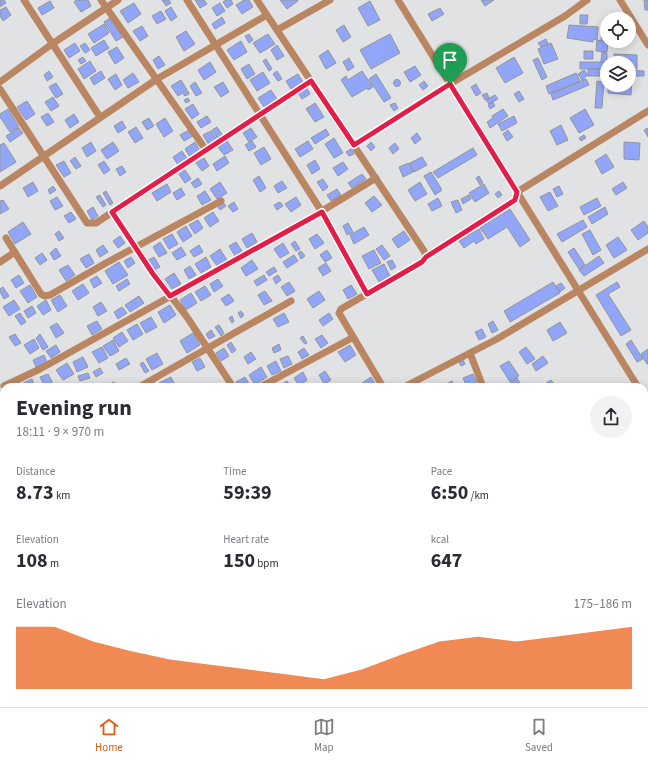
<!DOCTYPE html>
<html lang="en">
<head>
<meta charset="utf-8">
<style>
  body { margin:0; font-family:"Source Sans 3",sans-serif; background:#f2f2f3; color:#2b2b33; height:100vh; display:flex; flex-direction:column; font-size:15px; white-space:nowrap }
  * { box-sizing:border-box; margin:0 }
  p { font-size:13px; color:#7c7c81 }
  .icon { flex:none; width:22px; height:22px; fill:none; stroke:currentColor; stroke-width:2; stroke-linecap:round; stroke-linejoin:round }
  .map { position:relative; flex:1; overflow:hidden }
  .details { position:absolute; left:0px; top:383px; width:648px; height:324px; display:flex; flex-direction:column; background:#fff; border-radius:12px 12px 0 0; box-shadow:0 2px 10px #0003 }
  .details>* { flex:none }
  .tools { position:absolute; left:600px; top:12px; display:grid; gap:8px }
  .tools a { display:grid; place-items:center; width:36px; height:36px; border-radius:50%; background:#fff; box-shadow:0 2px 10px #0003; font-size:20px }
  .pin { position:absolute; display:grid; place-items:center; width:34px; height:34px; color:#fff; margin:-41px -17px; border-radius:50% 50% 50% 0; rotate:-45deg; box-shadow:0 0 4px #0007 }
  .pin .icon { rotate:45deg }
  .round { display:grid; place-items:center; flex:none; width:42px; height:42px; border-radius:21px; background:#f2f2f3 }
  .head { display:flex; align-items:center; justify-content:space-between; height:68px; padding:0 16px }
  h1 { font-size:22px; font-weight:700; line-height:30px }
  .stats { display:grid; grid-template-columns:repeat(3,1fr); gap:6px; height:68px; padding:4px 16px }
  .stats div { display:grid; align-content:center }
  .stats b { font-size:20px; font-weight:700 }
  .stats small { font-size:11px; font-weight:400 }
  .stats p { font-size:11px }
  .chart { height:112px; padding:8px 16px }
  .chart p { display:flex; justify-content:space-between }
  .chart svg { width:100%; height:72px; margin-top:4px; fill:#ea580c; opacity:.7 }
  .menu { display:flex; justify-content:space-around; align-items:center; height:56px; border-top:1px solid #e1e1e2; background:#fff; font-size:11px; color:#7c7c81 }
  .menu a { display:grid; justify-items:center; gap:2px }
  .menu .current { color:#ea580c }
  .map>svg:first-child { display:block }
</style>
</head>
<body>
<div class="map">
<svg width="648" height="707" viewBox="0 0 648 707">
  <rect width="100%" height="100%" fill="#e1e2e4"/>
  <path fill="#91a6f8" stroke="#949597" d="M0 0H4L6 3 0 7Z
    M76 0H88L91 6 81 12 74 2Z
    M162 0H169L171 3 166 6Z
    M195 0H204L207 4 200 8Z
    M226 0H231L233 4 227 8 223 2Z
    M244 0H249L253 7 242 14 236 5Z
    M280 0H297L298 1 287 9Z
    M481 0H494L485 6Z
    M644 0H648V10H645Z
    M50 1 54 8 42 15 38 8Z
    M370 1 380 20 368 26 358 8Z
    M134 3 141 14 128 23 120 11Z
    M220 3 225 11 217 16 212 8Z
    M6 7 11 15 3 21 0 16V10Z
    M171 7 177 17 171 21 165 11Z
    M440 8 444 14 432 21 428 14Z
    M161 11 166 19 157 24 152 16Z
    M580 15H588L587 24H580Z
    M222 17 225 23 215 29 212 24Z
    M110 18 123 37 116 41 104 22Z
    M104 24 109 33 94 43 88 34Z
    M344 25 351 37 343 42 336 30Z
    M569 25 598 27 597 40 593 39V42L567 38Z
    M142 26 148 36 140 41 133 31Z
    M602 29 607 30V41L615 42 601 41Z
    M186 31 195 44 184 51 176 37Z
    M249 34 253 40 249 43 245 36Z
    M268 34 275 44 260 53 253 43Z
    M390 34 400 53 371 69 360 50Z
    M546 39 548 44 541 47 538 43Z
    M104 40 109 48 96 56 91 48Z
    M597 40 608 42 607 52 596 51Z
    M241 41 247 52 234 60 227 50Z
    M75 43 80 51 69 58 64 50Z
    M85 43 90 50 85 53 80 46Z
    M551 43 558 59 544 64 538 49Z
    M277 45 284 56 277 60 271 50Z
    M117 47 124 58 115 64 108 52Z
    M328 50 336 63 326 69 319 56Z
    M584 51H593V59H584Z
    M602 52 607 53V62H601Z
    M614 54 637 55V69H629V63H614Z
    M159 56 165 65 158 69 153 60Z
    M83 57 86 61 81 64 78 60Z
    M514 57 523 73 505 83 496 68Z
    M349 58 354 67 348 71 343 62Z
    M538 58 547 77 542 80 533 60Z
    M266 59 272 69 269 71 263 61Z
    M90 61 96 71 84 79 78 69Z
    M210 62 216 72 204 80 198 70Z
    M580 62H606V69H580Z
    M249 64 255 74 247 79 241 69Z
    M415 66 421 75 410 82 404 72Z
    M588 69H600V76H588Z
    M584 70 588 75 582 80 578 74Z
    M629 70 644 71V76H630Z
    M49 71 53 77 47 81 44 75Z
    M101 71 105 78 94 85 90 78Z
    M277 71 282 79 278 81 273 74Z
    M362 71 373 87 368 90 367 88 352 97 341 80 346 76 348 80Z
    M263 72 270 83 257 91 250 80Z
    M133 73 139 82 128 88 123 80Z
    M576 73 580 81 549 94 546 86Z
    M116 74 122 85 115 90 108 79Z
    M298 74 303 82 291 89 286 81Z
    M376 74 391 98 384 102 369 79Z
    M586 79 589 85 553 100 551 94Z
    M393.5 83a3.5 3.5 0 1 1 7 0a3.5 3.5 0 1 1-7 0Z
    M181 80 187 90 178 96 171 86Z
    M424 81 428 86 423 90 419 85Z
    M597 81 604 82 602 108H595Z
    M629 81H632L631 95 608 93V85H629Z
    M195 82 202 93 196 96 190 86Z
    M223 82 229 92 221 97 214 87Z
    M56 83 63 94 56 98 49 87Z
    M476 84 481 93 476 96 471 87Z
    M306 87 310 94 302 99 298 93Z
    M271 90 277 99 264 107 258 98Z
    M188 91 189 94 185 96 183 94Z
    M519 91 524 99 519 102 514 94Z
    M487 93 489 98 485 100 482 95Z
    M495 95 498 99 489 104 486 100Z
    M53 97 59 106 51 111 45 102Z
    M188 98 190 101 186 103 184 100Z
    M27 101 35 114 26 120 17 107Z
    M493 102 495 106 490 109 488 105Z
    M315 103 324 117 315 122 306 109Z
    M395 103 398 108 394 111 390 105Z
    M193 104 199 114 192 119 185 109Z
    M8 109 19 127 10 132 0 117V114Z
    M503 109 508 116 490 128 487 122 493 118 492 116Z
    M585 109 594 125 579 133 570 118Z
    M48 113 54 122 47 126 41 117Z
    M74 114 79 122 70 128 65 120Z
    M207 116 211 122 201 128 197 122Z
    M514 116 517 123 502 131 498 124Z
    M149 118 154 126 147 130 142 122Z
    M165 118 173 131 164 137 156 124Z
    M122 121 126 128 118 133 114 126Z
    M561 125 568 140 557 145 550 131Z
    M136 127 143 138 135 143 128 132Z
    M217 127 223 136 218 139 212 130Z
    M19 128 23 133 10 142 6 136Z
    M251 128 257 137 249 142 243 133Z
    M648 128V137L644 130Z
    M326 129 329 135 315 144 311 138Z
    M189 130 193 136 184 141 180 135Z
    M508 130 513 137 507 141 503 134Z
    M211 131 217 140 209 145 203 135Z
    M417 133 421 139 415 144 411 138Z
    M584 135 586 138 581 141 579 138Z
    M334 138 343 153 334 158 325 144Z
    M227 141 233 150 224 155 218 147Z
    M252 141 256 147 249 151 245 145Z
    M308 141 313 149 300 157 295 149Z
    M91 142 96 151 87 157 82 148Z
    M113 142 119 151 107 159 101 150Z
    M195 142 200 151 190 157 185 149Z
    M371 142 375 147 371 151 367 146Z
    M624 142 640 143 639 160 624 159Z
    M4 143 16 162 0 172V145Z
    M395 143 399 149 393 154 389 148Z
    M264 147 271 159 261 165 254 153Z
    M473 148 477 155 438 178 433 172Z
    M351 149 354 154 349 156 346 152Z
    M182 151 188 160 178 165 173 157Z
    M606 154 614 167 602 174 595 161Z
    M225 156 229 163 217 171 213 164Z
    M75 157 81 166 76 169 70 161Z
    M422 157 427 165 414 172 410 163Z
    M204 158 209 166 202 171 196 163Z
    M315 160 320 169 312 174 307 165Z
    M64 161 71 173 64 177 56 165Z
    M104 161 110 170 104 174 98 165Z
    M343 162 348 169 338 176 333 168Z
    M409 163 413 172 403 177 399 167Z
    M122 166 126 172 120 176 116 169Z
    M185 170 191 179 185 183 179 174Z
    M431 172 442 190 435 195 424 176Z
    M362 174 366 179 352 188 348 183Z
    M259 176 266 188 260 192 253 180Z
    M479 176 483 183 480 185 476 178Z
    M198 178 202 184 195 188 191 183Z
    M323 179 328 187 323 191 317 182Z
    M282 181 287 188 278 193 274 186Z
    M33 182 38 191 28 197 23 188Z
    M220 182 227 193 217 199 210 189Z
    M420 182 427 194 415 201 408 190Z
    M623 182 627 188 616 195 612 189Z
    M167 184 171 192 157 201 152 193Z
    M484 184 489 193 475 202 469 193Z
    M53 186 56 190 50 194 48 190Z
    M559 186 563 194 557 197 553 189Z
    M181 188 185 195 177 200 173 193Z
    M337 189 341 195 331 201 327 195Z
    M106 191 113 203 110 205 103 193Z
    M205 191 211 200 202 205 197 196Z
    M499 191 502 195 498 198 495 194Z
    M550 192 558 206 548 211 540 197Z
    M100 195 106 205 103 207 96 197Z
    M469 195 471 199 463 204 461 199Z
    M374 196 382 205 372 212 365 203Z
    M57 197 63 206 55 210 50 201Z
    M296 197 301 205 291 212 285 204Z
    M438 198 442 206 432 211 428 204Z
    M597 198 601 206 584 215 580 207Z
    M3 200 9 209 0 214V201Z
    M458 200 462 210 456 213 451 202Z
    M222 201 226 206 220 210 217 205Z
    M234 202 238 209 233 212 228 206Z
    M280 202 283 206 277 210 274 205Z
    M93 207 98 216 92 220 87 211Z
    M605 207 608 214 592 224 588 217Z
    M510 209 530 240 520 247 507 227 488 239 480 228Z
    M71 212 76 219 69 223 64 216Z
    M213 212 219 221 210 227 204 218Z
    M198 220 203 228 195 234 189 225Z
    M583 220 587 227 562 242 557 234Z
    M644 221 648 227V233L638 240 631 230Z
    M23 222 31 234 15 244 8 232Z
    M348 223 353 232 347 235 343 226Z
    M186 226 192 236 183 242 177 232Z
    M364 227 369 235 354 244 350 235Z
    M479 229 484 239 476 244 474 241 464 248 459 241Z
    M590 230 601 250 593 255 582 234Z
    M59 231 64 238 59 241 55 234Z
    M404 231 410 240 398 248 392 239Z
    M252 233 257 242 247 248 242 239Z
    M172 234 178 244 169 249 163 239Z
    M317 234 324 243 315 249 309 239Z
    M120 236 125 243 118 248 113 241Z
    M618 237 627 250 614 258 606 245Z
    M295 241 300 249 296 251 291 244Z
    M160 242 167 253 159 257 153 247Z
    M236 242 242 251 235 256 229 246Z
    M283 243 289 253 280 258 274 249Z
    M103 245 108 252 100 257 96 250Z
    M199 245 203 252 194 257 190 251Z
    M382 245 390 256 384 260 376 249Z
    M181 247 186 255 177 260 172 253Z
    M56 248 61 256 54 260 50 253Z
    M574 248 585 265 579 269 568 252Z
    M220 249 227 260 217 266 210 256Z
    M327 250 332 258 325 262 320 255Z
    M374 250 381 263 369 269 362 256Z
    M301 251 305 256 301 259 298 253Z
    M42 253 47 260 40 265 35 258Z
    M89 254 94 263 86 268 80 259Z
    M294 255 298 261 287 268 283 262Z
    M599 256 604 263 584 276 579 270Z
    M131 257 135 263 128 268 124 261Z
    M154 257 160 267 154 270 148 260Z
    M206 257 211 267 201 273 195 264Z
    M252 260 258 269 246 276 241 268Z
    M392 260 396 267 391 270 387 262Z
    M119 262 128 275 113 284 105 271Z
    M326 263 331 271 323 276 318 268Z
    M384 264 390 276 379 282 372 270Z
    M68 265 75 275 66 281 59 270Z
    M190 266 196 275 189 279 184 270Z
    M274 267 277 271 269 276 266 272Z
    M174 273 181 284 172 289 165 279Z
    M19 275 24 283 16 288 11 280Z
    M264 275 267 280 257 286 254 281Z
    M278 275 281 280 276 284 273 278Z
    M97 276 102 283 94 288 90 280Z
    M127 279 130 284 119 291 116 286Z
    M218 279 223 286 214 292 210 284Z
    M289 282 295 291 287 296 281 287Z
    M553 282 560 293 510 322 504 311Z
    M617 282 620 287 608 294 631 330 621 336 596 295Z
    M561 283 565 288 560 292 556 286Z
    M83 284 89 293 78 300 72 291Z
    M30 285 37 297 28 303 20 291Z
    M351 285 357 294 348 299 343 290Z
    M205 286 211 295 201 301 195 292Z
    M3 287 9 296 4 299 0 292V289Z
    M265 291 272 301 264 305 258 295Z
    M319 291 325 300 313 308 307 299Z
    M191 293 197 303 186 310 180 300Z
    M229 294 234 301 226 306 221 299Z
    M60 295 67 306 58 312 51 300Z
    M139 296 144 303 130 312 125 305Z
    M14 300 20 309 9 316 3 307Z
    M46 300 51 310 43 315 37 306Z
    M101 302 107 311 98 316 93 307Z
    M170 305 176 315 164 323 158 312Z
    M32 306 36 313 28 318 24 311Z
    M122 307 127 313 118 319 114 312Z
    M241 311 244 315 241 318 238 313Z
    M20 313 26 322 21 325 15 316Z
    M284 313 289 322 278 327 273 319Z
    M329 313 333 319 323 326 319 320Z
    M232 316 234 321 232 323 229 318Z
    M151 317 157 327 146 333 140 323Z
    M97 321 102 329 92 335 87 326Z
    M493 321 498 330 492 333 488 324Z
    M560 322 567 333 553 341 547 330Z
    M57 323 64 333 56 338 50 327Z
    M137 324 143 334 133 340 127 330Z
    M219 325 224 333 221 336 215 327Z
    M482 329 486 337 479 340 475 332Z
    M211 330 215 336 209 339 206 334Z
    M122 332 128 341 119 347 113 338Z
    M193 333 200 345 187 353 180 341Z
    M15 334 21 343 15 346 9 337Z
    M40 334 48 347 43 350 36 338Z
    M322 335 328 343 321 348 315 339Z
    M303 336 307 343 305 344 300 338Z
    M34 339 39 348 30 354 24 345Z
    M113 340 119 351 110 356 103 346Z
    M631 340 643 359 637 362 626 344Z
    M231 342 236 350 232 353 227 345Z
    M279 344 281 350 274 353 272 348Z
    M56 345 60 352 51 358 46 351Z
    M350 345 356 355 345 362 338 352Z
    M102 347 108 358 99 363 92 352Z
    M526 347 535 359 527 364 519 352Z
    M224 348 229 356 221 361 216 353Z
    M304 348 309 355 302 359 298 352Z
    M648 349V364H647L641 354Z
    M251 352 256 359 248 364 244 357Z
    M157 353 163 364 152 370 146 359Z
    M44 355 47 362 36 367 33 360Z
    M288 356 292 364 284 368 280 359Z
    M543 356 548 363 536 371 532 364Z
    M83 357 88 367 77 372 73 362Z
    M126 358 130 364 119 370 116 364Z
    M200 358 205 367 197 371 192 362Z
    M463 360 465 364 461 366 459 362Z
    M276 361 281 371 272 375 267 366Z
    M509 361 519 376 510 382 500 366Z
    M143 362 149 371 145 373 140 364Z
    M67 363 74 374 63 380 56 370Z
    M261 367 267 377 255 385 249 375Z
    M100 368 103 373 96 377 93 372Z
    M325 371 331 380 324 384 319 375Z
    M303 372 307 380 299 386 294 378Z
    M88 373 90 378 80 381 78 376Z
    M48 374 53 384 45 387 40 377Z
    M473 374 477 383 467 387H461L466 385 463 378Z
    M171 377 176 387H161L159 383Z
    M245 377 251 387H238L236 382Z
    M371 377 377 387H365L362 383Z
    M517 378 521 385 513 387 510 383Z
    M32 379 35 387H24L23 383Z
    M551 380 556 387H544L543 385Z
    M287 381 291 387H279V386Z
    M452 381 455 387H442V386Z
    M114 382 116 387H104Z
    M154 382 156 387H145Z
    M3 393 4 407 0 408V394Z
    M0 449 4 453 0 459Z
    M0 479 4 485 0 488Z
    M4 527V536H0V528Z
    M648 575V583L644 585V577Z
    M648 591V609H644V592Z
    M648 672V679L644 682V675Z
    M648 695V707H642L644 696Z
    M87 703 89 707H79Z
    M95 703H101L102 706 97 707Z
    M182 703H191L186 707H182L180 704Z
    M267 703H272L274 707H262Z
    M293 703 298 707H288Z
    M399 703H407L411 707H401Z
    M581 703H592V707H581Z
    M597 703H606V707H597Z
    M576 704V707H564V705Z
    M558 705V707H545V706Z"/>
  <g fill="none" stroke-linecap="round" stroke-linejoin="round">
    <path stroke="#ba8662" stroke-width="7" d="M24 0 100 117
      M101 0 206 150
      M187 0 322 212 367 294
      M257 0 424 251 426 257 422 262 341 309 339 313 383 387
      M398 0 638 387
      M620 0 648 45
      M277 30 330 0
      M0 82 52 44 118 0
      M0 89 87 223H96L311 81
      M354 145 450 84 565 16 587 0
      M0 186 157 79 267 15
      M112 212 153 273 187 317 233 387
      M6 238 41 294 45 296 50 295 106 263 221 201
      M426 257 515 200 517 192 648 111
      M0 262 15 252
      M470 353 483 387
      M4 386 40 369 304 222 376 178
      M139 387 291 301
      M260 387 352 338
      M404 387 497 339 648 249
      M644 395 648 398
      M0 462 4 458
      M644 668 648 665
      M437 703 439 707
      M105 707 113 703
      M252 707 256 703
      M494 707 520 703"/>
    <path stroke="#a25714" stroke-width="10" d="M623 703V707"/>
    <path stroke="#794318" stroke-width="10" d="M644 475 648 470
      M644 521 648 519
      M366 707 370 703"/>
  </g>
  <g fill="none" stroke-linecap="round" stroke-linejoin="round">
    <g stroke="#fff" stroke-width="8">
      <path id="route" d="M311 81 354 145 450 84 517 192 515 200 426 257 422 262 367 294 322 212 170 296 153 274 112 212Z"/>
    </g>
    <use href="#route" stroke="#e11d48" stroke-width="5"/>
  </g>
</svg>
<div class="tools">
<a><svg class="icon" aria-label="locate" viewBox="0 0 24 24"><circle cx="12" cy="12" r="6"/><path d="M12 2v4M12 18v4M2 12h4M18 12h4"/></svg></a>
<a><svg class="icon" aria-label="layers" viewBox="0 0 24 24"><path d="M12 4l9 5-9 5-9-5zM3 14l9 5 9-5"/></svg></a>
</div>
<div class="pin" style="left:450px;top:84px;background:#1e9e55"><svg class="icon" aria-label="arrive" viewBox="0 0 24 24"><path d="M6 21V4h12l-3 4 3 4H6"/></svg></div>
<section class="details">
<div class="head"><div><h1>Evening run</h1><p>18:11 · 9 × 970 m</p></div><a class="round"><svg class="icon" aria-label="share" viewBox="0 0 24 24"><path d="M12 15V3M7 8l5-5 5 5M5 13v7h14v-7"/></svg></a></div>
<div class="stats">
<div><p>Distance</p><b>8.73<small> km</small></b></div>
<div><p>Time</p><b>59:39</b></div>
<div><p>Pace</p><b>6:50<small> /km</small></b></div>
</div>
<div class="stats">
<div><p>Elevation</p><b>108<small> m</small></b></div>
<div><p>Heart rate</p><b>150<small> bpm</small></b></div>
<div><p>kcal</p><b>647</b></div>
</div>
<div class="chart"><p><span>Elevation</span>175–186 m</p>
<svg viewBox="0 0 160 44" preserveAspectRatio="none"><path d="M0 44V6L10 6L20 15L30 21L40 26L50 29L60 32L70 35L80 38L90 32L100 23L110 15L120 12L130 15L140 12L150 9L160 6V44z"/></svg>
</div>
</section>
</div>
<nav class="menu">
<a class="current"><svg class="icon" aria-label="home" viewBox="0 0 24 24"><path d="M3 11l9-7 9 7M6 9v11h12V9"/></svg>Home</a>
<a><svg class="icon" aria-label="map" viewBox="0 0 24 24"><path d="M3 6l6-2 6 2 6-2v14l-6 2-6-2-6 2zM9 4v14M15 6v14"/></svg>Map</a>
<a><svg class="icon" aria-label="saved" viewBox="0 0 24 24"><path d="M7 4h10v16l-5-4-5 4z"/></svg>Saved</a>
</nav>
</body>
</html>
